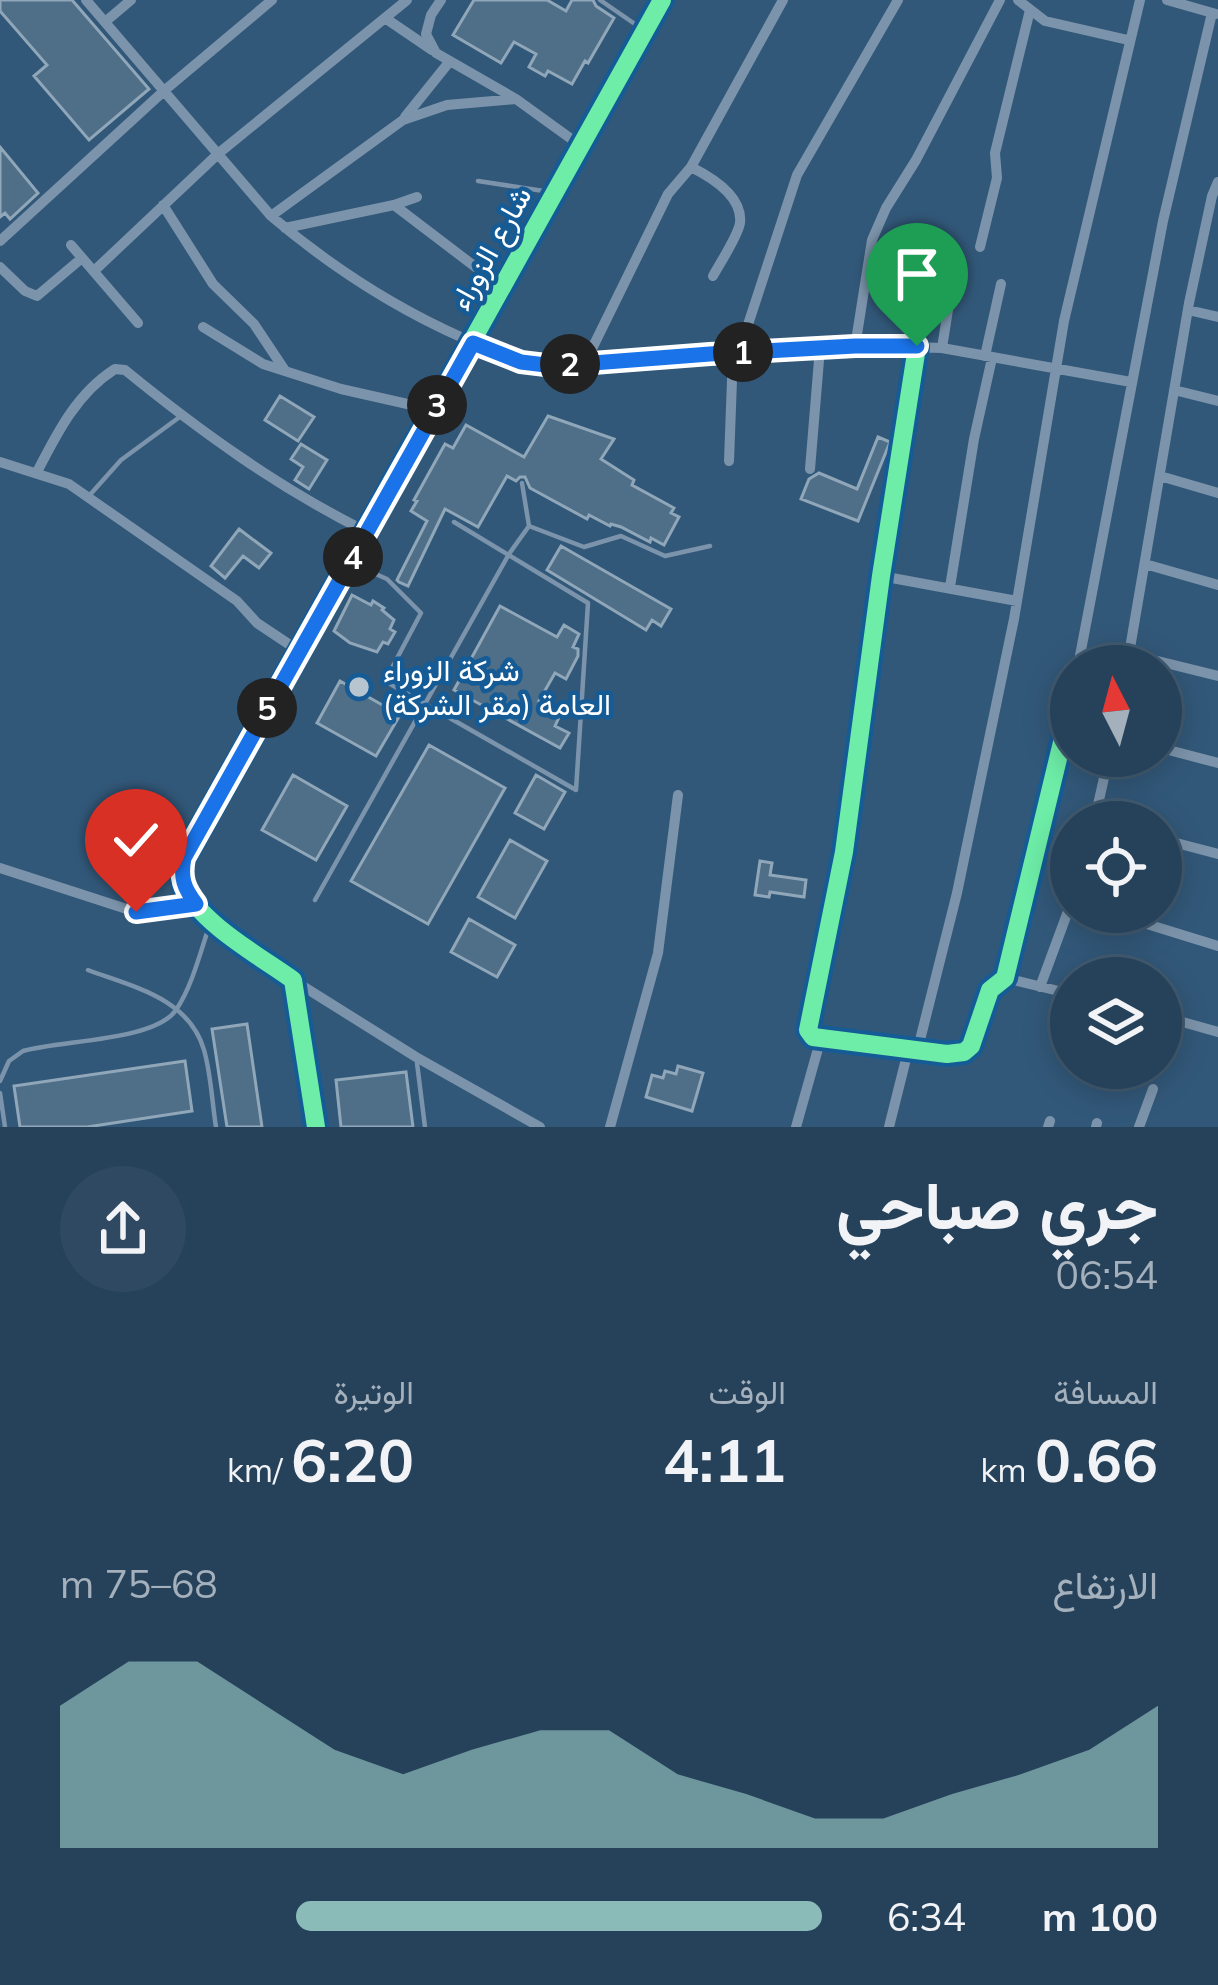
<!DOCTYPE html>
<html lang="ar">
<head>
<meta charset="utf-8">
<style>
  body { margin:0; font-family:Mulish,Vazirmatn,sans-serif; background:#2e4961; color:#f1f3f6; direction:rtl; height:100vh; display:flex; flex-direction:column; font-size:45px; white-space:nowrap }
  * { box-sizing:border-box; margin:0 }
  p { font-size:39px; color:#a4b0bb }
  .icon { flex:none; width:66px; height:66px; fill:none; stroke:currentColor; stroke-width:2; stroke-linecap:round; stroke-linejoin:round }
  .map { position:relative; height:1127px; overflow:hidden; direction:ltr }
  .details { display:flex; flex-direction:column; background:#26425b; flex:1 }
  .details>* { flex:none }
  .needle { width:78px; rotate:354deg }
  .tools { position:absolute; left:1050px; top:645px; display:grid; gap:24px }
  .tools a { display:grid; place-items:center; width:132px; height:132px; border-radius:50%; background:#26425b; box-shadow:0 6px 30px #0003,0 0 0 3px #425b71; font-size:60px }
  .pin { position:absolute; display:grid; place-items:center; width:102px; height:102px; color:#fff; margin:-123px -51px; border-radius:50% 50% 50% 0; rotate:-45deg; box-shadow:0 0 12px #0007 }
  .pin .icon { rotate:45deg }
  .km { position:absolute; width:60px; height:60px; margin:-30px; border-radius:50%; background:#222; color:#fff; font-size:33px; line-height:60px; text-align:center }
  .round { display:grid; place-items:center; flex:none; width:126px; height:126px; border-radius:63px; background:#2e4961 }
  .summary { display:flex; align-items:center; justify-content:space-between; height:204px; padding:0 60px }
  h1 { font-size:66px; font-weight:700; line-height:90px }
  .metrics { display:grid; grid-template-columns:repeat(3,1fr); gap:18px; height:204px; padding:12px 60px }
  .metrics div { display:grid; align-content:center }
  .metrics b { font-size:60px; font-weight:700 }
  .metrics small { font-size:33px; font-weight:400 }
  .metrics p { font-size:33px }
  .chart { height:336px; padding:24px 60px }
  .chart p { display:flex; justify-content:space-between }
  .chart svg { width:100%; height:216px; margin-top:12px; fill:#8bbbb9; opacity:.7 }
  ul { padding:0 60px; list-style:none; font-size:39px }
  li { display:grid; grid-template-columns:192px 144px 1fr; align-items:center; height:90px }
  li i { height:30px; border-radius:15px; background:#8bbbb9 }
  .map>svg:first-child { display:block }
</style>
</head>
<body>
<div class="map">
<svg width="1218" height="1127" viewBox="0 0 1218 1127">
  <rect width="100%" height="100%" fill="#325879"/>
  <path fill="#4f6e88" stroke="#90a6b9" stroke-width="3" d="M0 0H72L149 89 89 140 34 76 47 65 0 11Z
    M474 0H547L566 11 572 0H593L596 6 614 18 588 63 585 61 572 84 548 71 545 76 529 67 536 54 514 42 501 63 453 35Z
    M0 147 38 193 10 219 5 213 0 217Z
    M280 396 314 417 298 441 265 420Z
    M548 416 614 439 601 459 634 480 632 485 674 508 671 513 679 517 664 545 651 538 650 542 621 527 611 524 610 526 589 515 587 519 530 488 525 477H520L516 481 507 476 478 527 445 509 408 586 399 582 397 580 427 521 411 511 417 501 414 500 445 444 453 448 466 425 524 457Z
    M878 437 890 442 858 521 801 499 809 479 819 473 857 489Z
    M301 444 327 460 309 489 295 480 303 467 291 459Z
    M239 529 271 553 259 568 243 556 225 578 211 566Z
    M561 546 671 609 661 626 652 620 646 630 547 570Z
    M352 595 371 605 373 601 384 608 382 610 394 620 390 629 395 632 388 644 383 642 377 652 350 643 334 631Z
    M500 606 557 637 564 625 579 634 573 647 578 649V656L566 679 555 673 539 701 561 713 555 726 569 733 560 748 454 690Z
    M340 681 400 715 376 756 317 723Z
    M429 745 505 788 428 924 351 881Z
    M293 775 347 806 316 860 262 830Z
    M536 775 565 792 544 829 515 813Z
    M510 840 547 861 515 918 478 897Z
    M760 861 772 863 770 875 806 880 804 897 770 892 769 897 755 895Z
    M469 919 515 945 497 977 451 952Z
    M247 1024 262 1127H227L212 1029Z
    M185 1061 192 1111 87 1127H20L14 1086Z
    M678 1066 703 1073 692 1111 646 1097 652 1075 663 1078 665 1071 676 1074Z
    M406 1072 413 1127H341L336 1080Z"/>
  <g fill="none" stroke-linecap="round" stroke-linejoin="round">
    <path stroke="#7c94ab" stroke-width="4.5" d="M600 0 645 31
      M478 181 550 192
      M88 497 121 460 181 416
      M529 526 584 547 621 536 665 556 710 546
      M353 564 387 579 421 613 385 681 576 790 588 603 454 522
      M315 900 509 554 529 526 522 483
      M88 970C133 987 189 998 204 1050 211 1074 212 1102 216 1127
      M417 1063 425 1127
      M0 1081 9 1061 23 1051C61 1040 155 1041 176 1010 193 985 201 949 211 921
      M0 1093 5 1127"/>
    <path stroke="#7c94ab" stroke-width="10" d="M86 0 271 216C330 266 393 307 463 338 482 347 503 358 522 363 563 372 626 360 668 357 759 350 851 344 942 348L1131 382
      M441 0 431 15 426 34 436 53 516 99 581 146
      M1018 0 1045 21 1128 40
      M1167 0 1216 14
      M385 18 432 50
      M105 22 131 0
      M405 117 450 61
      M691 167C711 177 743 196 740 223 738 236 720 263 713 276
      M1218 182 1212 196 1189 303 1129 654 1218 676
      M163 205 213 284 254 324 284 369
      M394 205 503 288
      M271 216 403 120 447 105 516 99
      M285 228 394 205 417 197
      M0 241 165 90 272 0
      M71 245 138 323
      M980 247 997 178 995 153 1030 10
      M0 267 25 291 37 296 82 258
      M94 271 219 153 407 0
      M1188 310 1218 317
      M203 327 263 364 341 389 434 410
      M855 347 872 240 886 208 916 160 1000 0
      M917 347 881 576 844 852 808 1030 813 1037 947 1054 964 1052 971 1046 990 990 1005 978 1071 705
      M942 348 955 265
      M739 352 797 175 898 0
      M985 356 1001 284
      M585 363 668 194 691 167 783 0
      M1174 390 1218 401
      M729 461 733 353
      M0 462 69 484 237 601 257 623 299 651
      M810 469 820 348
      M37 472C57 433 77 393 115 369L125 370C201 432 279 488 367 532
      M1160 476 1218 493
      M1145 564 1218 585
      M881 576 1017 601
      M950 587 974 439 992 358
      M1078 666 1163 221 1212 13
      M1161 748 1218 763
      M1094 822 1109 756
      M1161 839 1218 854
      M0 868 136 912 196 904
      M1108 912 1218 946
      M1005 978 1071 994
      M293 980 416 1057 540 1127
      M1040 987 1071 903
      M1161 1016 1218 1032
      M918 1048 957 893 1014 619 1064 321 1140 0
      M316 1127 293 980C261 957 198 922 184 886 180 876 182 867 184 858L662 0
      M610 1127 658 953 678 795
      M796 1127 821 1038
      M889 1127 909 1047
      M1048 1127 1050 1121
      M1096 1127 1097 1123
      M1139 1127 1153 1089"/>
    <g stroke="#155b96" stroke-width="26">
      <path id="cycleway" d="M917 347 881 576 844 852 808 1030 813 1037 947 1054 964 1052 971 1046 990 990 1005 978 1071 705
        M316 1127 293 980C261 957 198 922 184 886 180 876 182 867 184 858L662 0"/>
    </g>
    <use href="#cycleway" stroke="#6deda7" stroke-width="18"/>
  </g>
  <g fill="none" stroke-linecap="round" stroke-linejoin="round">
    <g stroke="#fff" stroke-width="24">
      <path id="route" d="M136 912 196 904C184 888 180 878 184 858L473 343 521 362 554 366 710 354 855 346H917"/>
    </g>
    <use href="#route" stroke="#1a73e8" stroke-width="15"/>
  </g>
  <circle fill="#b7c5d0" stroke="#155b96" stroke-width="4.5" cx="359" cy="687" r="12"/>
  <g text-anchor="middle" dominant-baseline="central" stroke-width="9" stroke-linejoin="round" paint-order="stroke">
    <g font-size="30" fill="#fff" stroke="#155b96">
      <text transform="translate(490 248) rotate(-61)">شارع الزوراء</text>
    </g>
    <g font-size="30" fill="#fff" stroke="#155b96" text-anchor="start">
      <text x="383" y="670">شركة الزوراء<tspan x="383" dy="34">العامة (مقر الشركة)</tspan></text>
    </g>
  </g>
</svg>
<div class="tools">
<a><svg class="needle" viewBox="-14 -14 28 28"><path d="M0-13l5 13h-10z" fill="#e53935"/><path d="M0 13l5-13h-10z" fill="#a4b0bb"/></svg></a>
<a><svg class="icon" aria-label="locate" viewBox="0 0 24 24"><circle cx="12" cy="12" r="6"/><path d="M12 2v4M12 18v4M2 12h4M18 12h4"/></svg></a>
<a><svg class="icon" aria-label="layers" viewBox="0 0 24 24"><path d="M12 4l9 5-9 5-9-5zM3 14l9 5 9-5"/></svg></a>
</div>
<div class="pin" style="left:917px;top:346px;background:#1e9e55"><svg class="icon" aria-label="arrive" viewBox="0 0 24 24"><path d="M6 21V4h12l-3 4 3 4H6"/></svg></div>
<div class="pin" style="left:136px;top:912px;background:#d93025"><svg class="icon" aria-label="check" viewBox="0 0 24 24"><path d="M5 12l5 5 9-10"/></svg></div>
<b class="km" style="left:743px;top:352px">1</b>
<b class="km" style="left:570px;top:364px">2</b>
<b class="km" style="left:437px;top:405px">3</b>
<b class="km" style="left:353px;top:557px">4</b>
<b class="km" style="left:267px;top:708px">5</b>
</div>
<section class="details">
<div class="summary"><div><h1>جري صباحي</h1><p>06:54</p></div><a class="round"><svg class="icon" aria-label="share" viewBox="0 0 24 24"><path d="M12 15V3M7 8l5-5 5 5M5 13v7h14v-7"/></svg></a></div>
<div class="metrics">
<div><p>المسافة</p><b>0.66<small> km</small></b></div>
<div><p>الوقت</p><b>4:11</b></div>
<div><p>الوتيرة</p><b>6:20<small> /km</small></b></div>
</div>
<div class="chart"><p><span>الارتفاع</span>68–75 m</p>
<svg viewBox="0 0 160 44" preserveAspectRatio="none"><path d="M0 44V15L10 6L20 6L30 15L40 24L50 29L60 24L70 20L80 20L90 29L100 33L110 38L120 38L130 33L140 29L150 24L160 15V44z"/></svg>
</div>
<ul>
<li><b>100 m</b>6:34<i style="width:69%"></i></li>
</ul>
</section>
</body>
</html>
